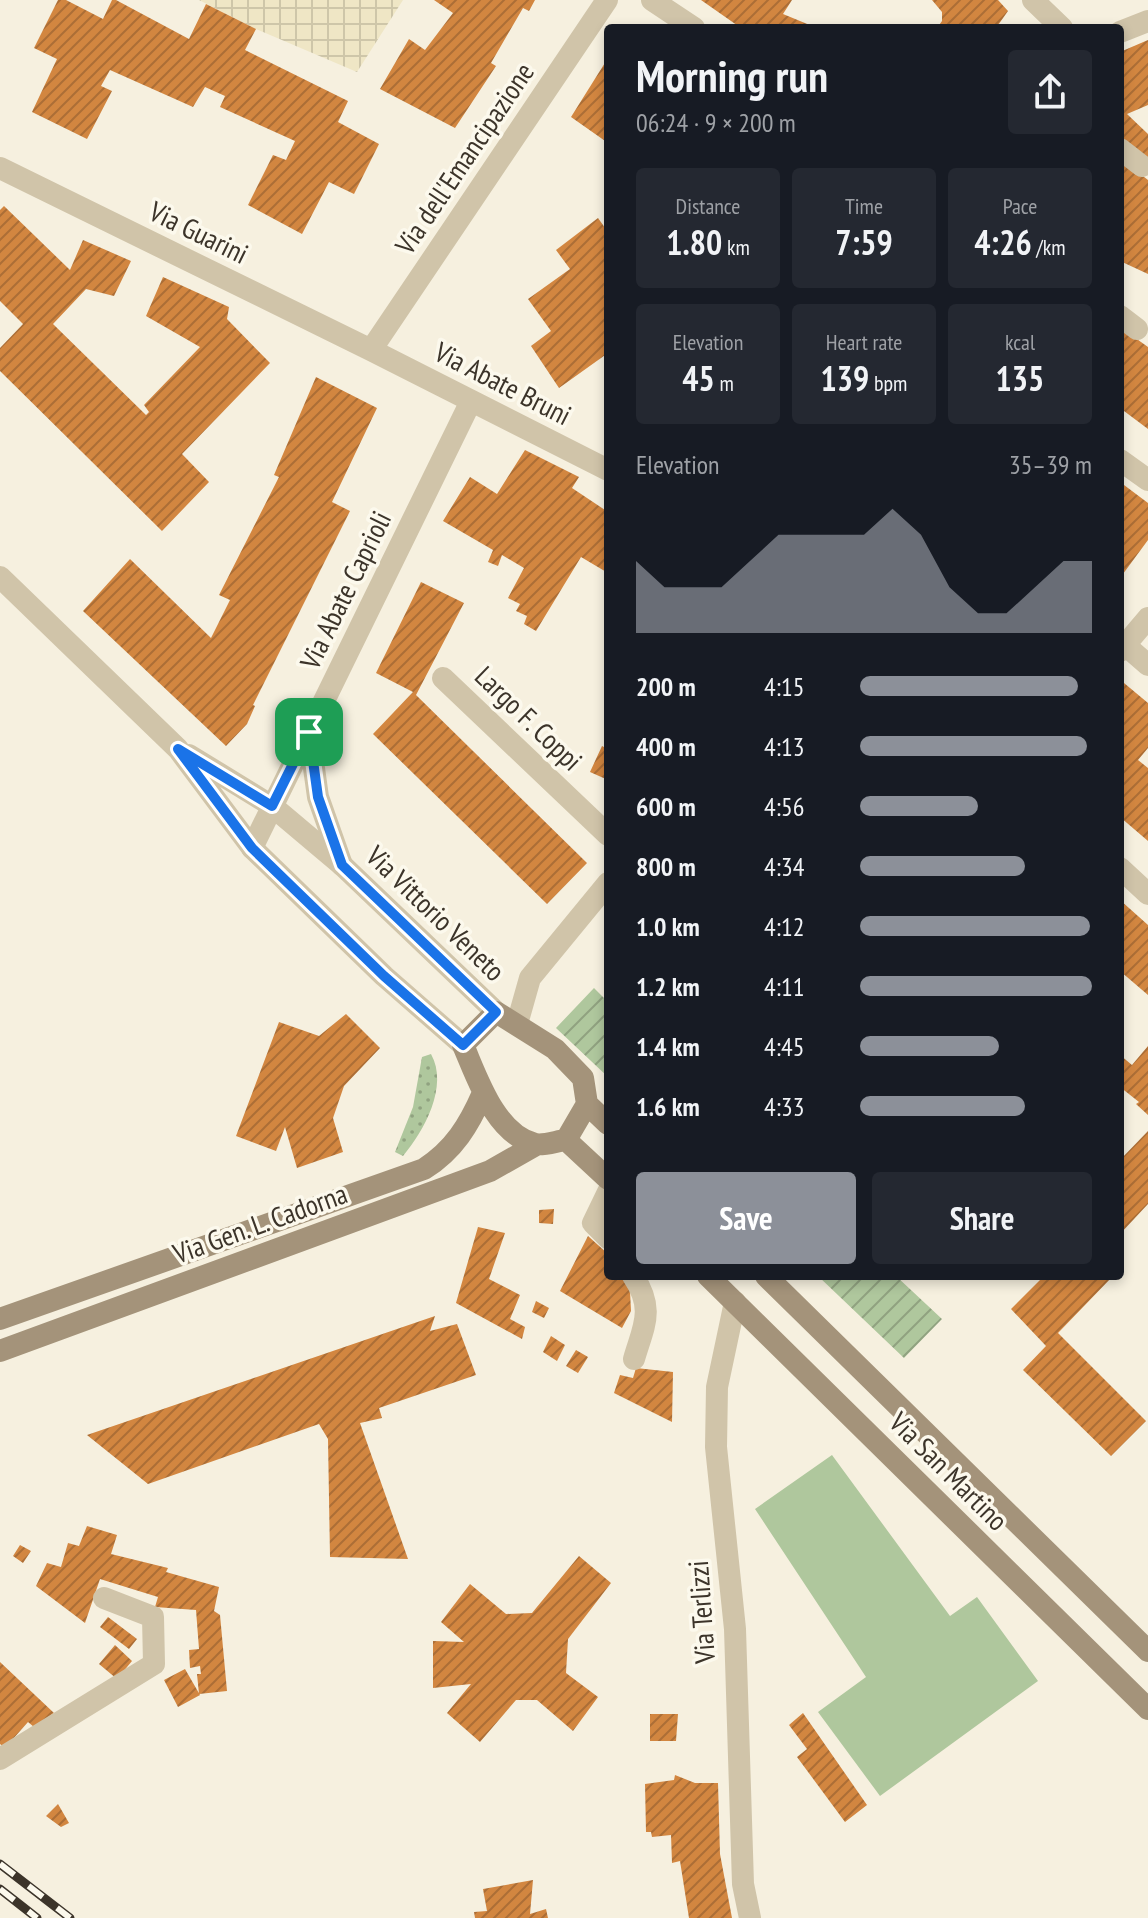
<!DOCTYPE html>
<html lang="en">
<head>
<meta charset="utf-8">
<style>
  body { margin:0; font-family:"PT Sans Narrow",sans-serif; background:#242831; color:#f1f3f6; height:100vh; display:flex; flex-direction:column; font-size:30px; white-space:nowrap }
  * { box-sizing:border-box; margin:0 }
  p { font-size:26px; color:#9ea1a6 }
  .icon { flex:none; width:44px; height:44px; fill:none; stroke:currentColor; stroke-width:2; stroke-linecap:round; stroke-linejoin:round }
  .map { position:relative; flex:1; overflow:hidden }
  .side { position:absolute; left:604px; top:24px; width:520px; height:1256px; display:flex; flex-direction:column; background:#171b24; border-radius:8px; box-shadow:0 4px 12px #0003 }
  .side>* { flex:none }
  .pin { position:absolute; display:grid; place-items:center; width:68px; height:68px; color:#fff; margin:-34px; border-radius:16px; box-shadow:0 4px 12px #0006 }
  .round { display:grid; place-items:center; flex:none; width:84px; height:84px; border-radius:8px; background:#242831 }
  .overview { display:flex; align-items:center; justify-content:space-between; height:136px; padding:0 32px }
  h1 { font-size:44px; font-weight:700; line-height:60px }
  .stats { display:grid; grid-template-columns:repeat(3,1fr); gap:12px; height:136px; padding:8px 32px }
  .stats div { display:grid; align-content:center; border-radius:8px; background:#242831; text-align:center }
  .stats b { font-size:34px; font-weight:700 }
  .stats small { font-size:22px; font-weight:400 }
  .stats p { font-size:22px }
  .chart { height:224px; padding:16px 32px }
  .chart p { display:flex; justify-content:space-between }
  .chart svg { width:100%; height:144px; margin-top:8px; fill:#8c9099; opacity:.7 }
  .cta { display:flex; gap:16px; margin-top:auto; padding:16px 32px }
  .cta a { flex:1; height:92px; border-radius:8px; background:#8c9099; color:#fff; font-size:32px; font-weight:700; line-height:92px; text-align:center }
  .cta a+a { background:#242831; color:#f1f3f6 }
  ul { padding:0 32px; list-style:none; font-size:26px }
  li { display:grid; grid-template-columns:128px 96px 1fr; align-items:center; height:60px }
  li i { height:20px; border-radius:10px; background:#8c9099 }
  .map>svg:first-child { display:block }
</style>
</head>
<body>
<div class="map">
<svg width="1148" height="1918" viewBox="0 0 1148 1918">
  <defs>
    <pattern id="grass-dots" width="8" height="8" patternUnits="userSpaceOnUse" patternTransform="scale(2)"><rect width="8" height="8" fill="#afc79d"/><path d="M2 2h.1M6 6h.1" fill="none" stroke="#90a280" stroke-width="1.8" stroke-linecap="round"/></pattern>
    <pattern id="garden-furrows" width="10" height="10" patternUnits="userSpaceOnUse" patternTransform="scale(2)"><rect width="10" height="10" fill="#afc79d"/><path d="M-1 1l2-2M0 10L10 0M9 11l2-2" fill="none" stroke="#90a280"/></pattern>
    <pattern id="plaza-grid" width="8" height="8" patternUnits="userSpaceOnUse" patternTransform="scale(2)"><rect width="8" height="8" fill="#efe6c5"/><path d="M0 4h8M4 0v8" fill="none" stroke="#cec6a9"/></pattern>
    <pattern id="building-hatch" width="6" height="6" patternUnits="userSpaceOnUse" patternTransform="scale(2)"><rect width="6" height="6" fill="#d28640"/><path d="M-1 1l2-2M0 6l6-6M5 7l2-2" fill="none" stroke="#ac6e36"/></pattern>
  </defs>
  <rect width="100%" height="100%" fill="#f6f0df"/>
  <path fill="url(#grass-dots)" d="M431 1054C449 1086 424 1131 403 1156L395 1152 413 1107 422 1057Z"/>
  <path fill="url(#garden-furrows)" d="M594 988 608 1002V1077L556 1028Z
    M818 1276H896L942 1319 904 1358Z"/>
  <path fill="#afc79d" d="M832 1455 950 1616 977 1597 1038 1681 880 1796 818 1712 866 1677 755 1509Z"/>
  <path fill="url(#plaza-grid)" d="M199 0H403L357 72 256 29Z"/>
  <path fill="url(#building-hatch)" d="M58 0H66L103 19 112 0H116L189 39 206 4 256 29 245 50 348 101 338 122 379 144 354 194 329 182 302 234 248 205 273 155 286 160 295 141 220 107 225 96 205 87 193 107 110 70 101 86 112 91 87 139 32 112 57 59 34 48Z
    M434 0H535L529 11 523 8 491 63 496 66 455 128 380 89 409 39 425 50 453 13Z
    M701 0H792L783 14 817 28H741Z
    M932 0H998L1008 11 996 28H937L942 21V12Z
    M1148 40V105L1127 114 1148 134V159L1120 141V52Z
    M608 58V143L571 117Z
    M1120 158 1148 180V274L1120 261Z
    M4 206 70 270 83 240 131 261 114 296 86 289 53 324 146 415 149 412 144 405 200 347 146 316 163 277 229 307 227 319 270 363 182 454 209 482 162 531 0 371V348L23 324 0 301V210Z
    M598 218 608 232V353L559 388 531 346 551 331 528 299 570 269 556 250Z
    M1120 327 1148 347V429L1120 408Z
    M316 377 377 408 332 502 350 511 253 705 255 706 247 724 226 746 83 611 130 559 211 638 230 600 219 595 279 477 274 475Z
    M525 450 579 477 572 488 608 512V573L581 557 536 631 524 624 527 616 516 611 520 604 508 598 524 568 502 555 498 566 488 562 493 550 443 521 470 477 497 494Z
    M1120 482 1148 503V540L1120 578Z
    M421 582 464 603 416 695 587 863 547 904 373 734 413 692 376 673Z
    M1124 683 1148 703V748L1138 760 1148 768V841L1120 817V688Z
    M602 746 608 749V780L590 772Z
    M1120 900 1148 925V995L1120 971Z
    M346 1014 380 1048 344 1086 333 1118 343 1152 297 1168 285 1127 276 1151 236 1136 279 1022 319 1036Z
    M1148 1046V1115L1136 1104 1139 1102 1120 1087V1055L1132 1065Z
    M1148 1131V1204L1120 1234V1160Z
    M554 1209 553 1224 539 1223V1210Z
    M478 1227 505 1233 489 1279 520 1295 510 1319 525 1327 522 1339 456 1303Z
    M588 1236 608 1254V1276H621L630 1291 631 1311 622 1328 560 1291Z
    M1044 1276H1113L1058 1333 1146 1421 1111 1456 1023 1370 1046 1346 1011 1309Z
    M536 1301 549 1308 544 1318 532 1312Z
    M435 1316 430 1331 457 1324 476 1375 379 1408 382 1418 360 1423 408 1559 330 1557 328 1439 319 1424 148 1484 87 1435Z
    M551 1336 565 1345 557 1361 543 1352Z
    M576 1350 588 1357 578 1373 566 1366Z
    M636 1368 673 1372 672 1422 614 1393 620 1375 633 1378Z
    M87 1526 117 1535 111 1554 168 1568 166 1572 219 1587 214 1611 220 1615 227 1691 199 1694 197 1674H201L200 1666 190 1668 189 1650 199 1649 196 1610 155 1607 158 1597 100 1579 85 1623 36 1586 47 1563 61 1567 68 1543 79 1546Z
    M20 1545 31 1551 23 1563 13 1556Z
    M579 1556 611 1583 568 1639 566 1673 598 1697 573 1731 537 1700H516L480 1742 447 1713 471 1684 433 1688V1641L464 1642 441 1622 470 1584 506 1614 532 1613Z
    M108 1617 137 1639 129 1649 100 1627Z
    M115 1645 132 1661 117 1679 99 1664Z
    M0 1662 54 1713 34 1727 28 1722 5 1748 0 1744Z
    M185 1669 200 1695 178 1707 164 1680Z
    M803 1713 867 1805 845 1822 797 1757 807 1749 789 1725Z
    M650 1714H678L676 1741H650Z
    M675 1775 695 1783H718L720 1854 732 1918H689L680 1861 672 1863 671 1835 652 1837 651 1832H646L645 1784 674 1780Z
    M58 1804 69 1823 61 1827 46 1816Z
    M533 1880 530 1914 546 1909 548 1918H475L474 1912 487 1911 483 1889Z"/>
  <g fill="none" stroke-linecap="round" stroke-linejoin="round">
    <path stroke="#d0c4a9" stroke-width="22" d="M1120 149 1142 166"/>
    <path stroke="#d0c4a9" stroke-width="22" d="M652 0 694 28
      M1033 0 1062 28
      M1120 32 1148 21
      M0 168 371 350 608 470
      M1120 316 1137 329
      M371 350 607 0
      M1120 460 1148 480
      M1125 645 1148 665
      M1120 651 1148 618
      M443 678 608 835
      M309 732 318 797 342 865
      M252 848 471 401
      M1120 868 1148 894
      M517 1024 530 978 608 883
      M608 1192 593 1223 608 1238
      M633 1276C655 1309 644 1325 634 1359
      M735 1302 717 1387 716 1447 735 1629 743 1884 750 1918
      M0 1759 154 1664 153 1617 104 1598"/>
    <path stroke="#d0c4a9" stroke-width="22" d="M0 577 178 749 252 848 384 976 463 1045
      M189 755 272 806 342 865 496 1012"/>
    <path stroke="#a4937a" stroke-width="22" d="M496 1012 555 1049 583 1078 587 1104 566 1140C557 1141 543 1146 535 1144 495 1134 477 1077 463 1045Z
      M587 1104 608 1124
      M566 1140 608 1179
      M708 1276 1148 1709
      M766 1276 1148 1651
      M0 1319 424 1169C454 1150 469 1125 483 1093
      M0 1351 490 1171 536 1145"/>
    <g stroke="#3c342a" stroke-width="9">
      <path id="rail" d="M0 1864 70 1918
        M0 1889 37 1918"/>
    </g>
    <use href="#rail" stroke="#fcf9ed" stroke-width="6" stroke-dasharray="18" stroke-linecap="butt"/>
  </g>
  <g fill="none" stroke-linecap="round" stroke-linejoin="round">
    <g stroke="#fff" stroke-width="16">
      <path id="route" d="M309 732 318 797 342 865 496 1012 463 1045 384 976 252 848 178 749 272 806Z"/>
    </g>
    <use href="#route" stroke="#1a73e8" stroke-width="10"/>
  </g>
  <g text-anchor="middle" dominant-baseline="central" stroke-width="7" stroke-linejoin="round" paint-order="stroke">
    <g font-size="28" fill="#3c342a" stroke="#fcf9ed">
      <text transform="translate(464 158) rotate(-56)">Via dell'Emancipazione</text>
      <text transform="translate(199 232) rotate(26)">Via Guarini</text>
      <text transform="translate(503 383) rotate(27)">Via Abate Bruni</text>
      <text transform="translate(345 590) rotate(-64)">Via Abate Caprioli</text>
      <text transform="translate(529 718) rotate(44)">Largo F. Coppi</text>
      <text transform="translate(436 913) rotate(44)">Via Vittorio Veneto</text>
      <text transform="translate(260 1223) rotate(-20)">Via Gen. L. Cadorna</text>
      <text transform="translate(949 1471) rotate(45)">Via San Martino</text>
      <text transform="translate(701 1612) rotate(-94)">Via Terlizzi</text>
    </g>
  </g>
</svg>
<div class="pin" style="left:309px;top:732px;background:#1e9e55"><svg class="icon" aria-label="arrive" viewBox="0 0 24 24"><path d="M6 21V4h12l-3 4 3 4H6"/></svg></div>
<section class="side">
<div class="overview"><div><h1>Morning run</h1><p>06:24 · 9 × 200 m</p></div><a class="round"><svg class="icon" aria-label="share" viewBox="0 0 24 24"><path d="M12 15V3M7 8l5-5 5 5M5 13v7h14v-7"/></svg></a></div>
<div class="stats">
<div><p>Distance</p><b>1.80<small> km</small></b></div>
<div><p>Time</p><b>7:59</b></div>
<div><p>Pace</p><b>4:26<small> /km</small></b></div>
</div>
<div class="stats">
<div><p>Elevation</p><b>45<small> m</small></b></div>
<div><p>Heart rate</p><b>139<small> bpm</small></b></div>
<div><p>kcal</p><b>135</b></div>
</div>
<div class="chart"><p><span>Elevation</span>35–39 m</p>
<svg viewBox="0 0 160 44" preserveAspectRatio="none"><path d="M0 44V22L10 30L20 30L30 30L40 22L50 14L60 14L70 14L80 14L90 6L100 14L110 30L120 38L130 38L140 30L150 22L160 22V44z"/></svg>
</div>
<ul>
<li><b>200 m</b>4:15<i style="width:94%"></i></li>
<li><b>400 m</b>4:13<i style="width:98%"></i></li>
<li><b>600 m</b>4:56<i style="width:51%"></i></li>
<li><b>800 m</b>4:34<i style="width:71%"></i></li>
<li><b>1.0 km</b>4:12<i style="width:99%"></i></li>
<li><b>1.2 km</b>4:11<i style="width:100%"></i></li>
<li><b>1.4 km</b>4:45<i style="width:60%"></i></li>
<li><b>1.6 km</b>4:33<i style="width:71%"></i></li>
</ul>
<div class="cta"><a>Save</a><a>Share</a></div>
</section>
</div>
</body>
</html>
